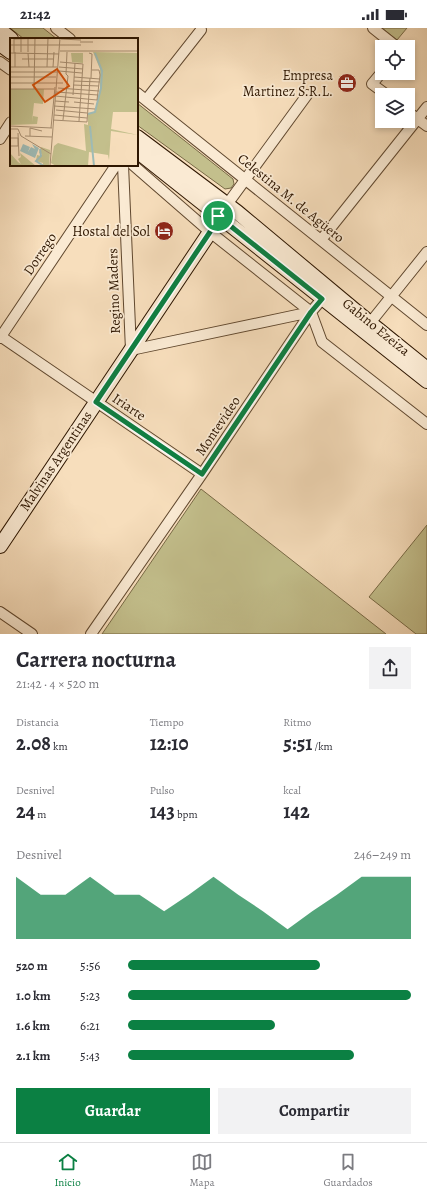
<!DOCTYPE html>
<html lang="es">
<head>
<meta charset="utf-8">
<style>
  body { margin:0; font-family:Alegreya,serif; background:#f2f2f3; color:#2b2b33; height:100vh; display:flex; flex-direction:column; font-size:15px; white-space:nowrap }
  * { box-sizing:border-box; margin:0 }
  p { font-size:13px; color:#7c7c81 }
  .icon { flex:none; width:22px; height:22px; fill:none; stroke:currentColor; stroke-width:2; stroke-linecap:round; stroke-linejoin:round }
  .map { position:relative; height:606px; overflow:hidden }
  .drawer { display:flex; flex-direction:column; background:#fff; flex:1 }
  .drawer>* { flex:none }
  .buttons { position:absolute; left:375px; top:12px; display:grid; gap:8px }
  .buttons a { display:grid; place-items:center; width:40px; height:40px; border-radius:0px; background:#fff; box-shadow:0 2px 6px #0003; font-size:20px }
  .pin { position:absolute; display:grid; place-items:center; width:34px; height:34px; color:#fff; margin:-17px; border:2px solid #fff; border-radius:50%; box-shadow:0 1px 4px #0007 }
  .round { display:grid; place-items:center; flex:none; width:42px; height:42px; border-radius:0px; background:#f2f2f3 }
  .overview { display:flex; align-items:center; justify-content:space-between; height:68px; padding:0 16px }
  h1 { font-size:22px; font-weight:700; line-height:30px }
  .stats { display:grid; grid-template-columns:repeat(3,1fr); gap:6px; height:68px; padding:4px 16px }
  .stats div { display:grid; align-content:center }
  .stats b { font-size:20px; font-weight:700 }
  .stats small { font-size:11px; font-weight:400 }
  .stats p { font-size:11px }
  .chart { height:112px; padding:8px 16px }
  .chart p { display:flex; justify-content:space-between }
  .chart svg { width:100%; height:72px; margin-top:4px; fill:#0b8043; opacity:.7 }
  .cta { display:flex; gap:8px; margin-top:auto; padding:8px 16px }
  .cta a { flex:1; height:46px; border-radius:0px; background:#0b8043; color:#fff; font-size:16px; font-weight:700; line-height:46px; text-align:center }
  .cta a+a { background:#f2f2f3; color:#2b2b33 }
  ul { padding:0 16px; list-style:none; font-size:13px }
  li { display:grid; grid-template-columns:64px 48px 1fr; align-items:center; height:30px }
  li i { height:10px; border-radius:5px; background:#0b8043 }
  .status { display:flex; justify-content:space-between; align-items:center; height:28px; padding:0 20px; background:#fff; direction:ltr }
  .status svg { height:11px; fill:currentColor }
  .tabs { display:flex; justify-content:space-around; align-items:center; height:56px; border-top:1px solid #e1e1e2; background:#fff; font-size:11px; color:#7c7c81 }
  .tabs a { display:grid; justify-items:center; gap:2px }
  .tabs .current { color:#0b8043 }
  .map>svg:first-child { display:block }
</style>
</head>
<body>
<div class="status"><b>21:42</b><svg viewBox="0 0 49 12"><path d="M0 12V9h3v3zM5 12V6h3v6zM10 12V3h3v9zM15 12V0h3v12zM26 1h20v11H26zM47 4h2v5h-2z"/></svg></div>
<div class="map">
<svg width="427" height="606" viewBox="0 0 427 606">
  <rect width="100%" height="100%" fill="#f7debc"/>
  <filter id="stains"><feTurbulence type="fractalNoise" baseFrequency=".005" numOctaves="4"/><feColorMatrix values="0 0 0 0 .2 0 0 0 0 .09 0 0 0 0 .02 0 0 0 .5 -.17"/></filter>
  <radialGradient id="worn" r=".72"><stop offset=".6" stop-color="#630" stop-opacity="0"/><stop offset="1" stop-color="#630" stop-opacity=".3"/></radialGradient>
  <path fill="#c3bf8c" stroke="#786a46" d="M10 0H43L57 11H24Z
    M382 0H407L397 12Z
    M137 75 233 151 234 156 231 160 225 161 137 97Z
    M201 461 386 606H102Z
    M427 497V606H416L369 569Z"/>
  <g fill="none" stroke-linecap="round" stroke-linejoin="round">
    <g stroke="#60482f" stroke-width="12">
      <path id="street" d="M56 0 70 11
        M373 0 393 16 394 19
        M0 34 11 42
        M382 44 372 56 387 67
        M137 65 427 297
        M146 72 201 2
        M408 84 427 98
        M0 111 11 94
        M123 137 131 322 311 284
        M133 137 210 204 311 284 322 314 427 396
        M223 182 307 67
        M321 212 427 79
        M370 295 427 224
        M0 308 202 446
        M0 310 116 137
        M0 584 32 606
        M91 606 202 446 311 284 322 271"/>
    </g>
    <g stroke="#2e1600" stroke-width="16">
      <path id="secondary" d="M0 2 11 11
        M0 16 11 24
        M137 109 237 184 370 295 427 341
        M137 123 427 353
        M0 518 210 204 218 188"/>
    </g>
    <use href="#street" stroke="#faead3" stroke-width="10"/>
    <use href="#secondary" stroke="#faead3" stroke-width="14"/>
  </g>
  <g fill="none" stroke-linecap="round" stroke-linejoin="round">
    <g stroke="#fff" stroke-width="8">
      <path id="route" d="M218 188 322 271 311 284 202 446 96 374 210 204Z"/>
    </g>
    <use href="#route" stroke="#0b8043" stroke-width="5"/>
  </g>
  <defs>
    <g id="office-disc" transform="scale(1)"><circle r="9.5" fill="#8f2418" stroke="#faead3"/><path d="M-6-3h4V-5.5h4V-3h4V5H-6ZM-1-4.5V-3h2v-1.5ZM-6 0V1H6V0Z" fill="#fff"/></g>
    <g id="hotel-disc" transform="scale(1)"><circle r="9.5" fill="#8f2418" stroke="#faead3"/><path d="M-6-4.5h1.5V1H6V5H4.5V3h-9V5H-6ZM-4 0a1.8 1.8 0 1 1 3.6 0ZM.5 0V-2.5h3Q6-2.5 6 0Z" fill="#fff"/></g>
  </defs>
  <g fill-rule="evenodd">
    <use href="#office-disc" x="347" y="55"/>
    <use href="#hotel-disc" x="164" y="203"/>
  </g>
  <g text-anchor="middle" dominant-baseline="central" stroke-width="3.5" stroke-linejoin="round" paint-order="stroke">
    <g font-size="14" fill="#2e1600" stroke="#faead3" text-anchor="end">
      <text x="333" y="47">Empresa<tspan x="333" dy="16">Martinez S.R.L.</tspan></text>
      <text x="150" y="203">Hostal del Sol</text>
    </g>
    <g font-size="14" fill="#2e1600" stroke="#faead3">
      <text transform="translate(291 170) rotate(39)">Celestina M. de Agüero</text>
      <text transform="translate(40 226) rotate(-56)">Dorrego</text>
      <text transform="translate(114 263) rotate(-92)">Regino Maders</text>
      <text transform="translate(376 299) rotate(39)">Gabino Ezeiza</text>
      <text transform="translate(129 379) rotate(34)">Iriarte</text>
      <text transform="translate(218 398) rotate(-56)">Montevideo</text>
      <text transform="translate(56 433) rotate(-56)">Malvinas Argentinas</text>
    </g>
  </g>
  <g transform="translate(10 10)">
    <rect width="128" height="128" fill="#f7debc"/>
    <path d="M83 14 128 15V74H103L101 91 128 97 101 93 99 122 98 117 79 114 78 128H46L41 125 44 108 48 105 76 113 74 86 78 87V75L85 74 90 51V31ZM61 15H73V25L62 24ZM0 51H34L33 66 24 65 22 84 23 78 28 79 27 86 0 87ZM31 109 40 112 39 128H33V125L26 123 27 117 31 118 32 116 29 115ZM0 115 8 124 11 126 8 121 11 119 10 115 26 128H0Z" fill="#c3bf8c"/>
    <path d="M13 106 20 109 18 114 21 109 25 111 22 106 29 110 25 120 10 113Z" fill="#9ebbb6"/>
    <path fill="none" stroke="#9ebbb6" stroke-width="2" d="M78 76 85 74 91 50 92 33 85 15M80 88 84 128M30 111 31 118 26 123 34 128"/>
    <path fill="none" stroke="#a78e71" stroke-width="1" d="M4 0V15M11 0V14M18 0V14M4 1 46 0M51 1 71 2M70 4H83M0 7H49M50 7H71M50 13H128M5 14V29M0 15 49 16M18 15 19 29M79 15 82 16 81 40M12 21H43M50 24 73 26 69 83M0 29H47M37 29 38 0M43 29 44 14M49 29 73 31M49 33 72 35M0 34H47M0 39H46M64 39 90 41M64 43 90 44M0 45H53M63 47 89 48M48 50 89 53M0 51H44M24 51 25 0M46 54 88 57M63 57 65 25M45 58 87 62 90 37 89 32H82M45 63 59 64M64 64 84 66M44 68 85 71M46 72 77 75M44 77 77 80M43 82 77 84 80 40M53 82 58 38 56 36 57 14M0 88 42 90M41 90 45 49M0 91H8L11 98 41 116M8 95 9 118M15 98 42 99M20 98V90L32 93M0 100H8V108H0M40 128 50 0"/>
    <path fill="#d5520b" fill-opacity="0.15" stroke="#d5520b" stroke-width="2" d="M47 31 59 48 35 64 23 47Z"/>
    <rect width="128" height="128" fill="none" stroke="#2e1600" stroke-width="2"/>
  </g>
  <rect width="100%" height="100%" filter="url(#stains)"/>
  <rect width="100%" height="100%" fill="url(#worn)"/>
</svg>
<div class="buttons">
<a><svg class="icon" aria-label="locate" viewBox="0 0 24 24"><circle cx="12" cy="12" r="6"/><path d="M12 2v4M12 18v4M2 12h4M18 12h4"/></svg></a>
<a><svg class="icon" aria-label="layers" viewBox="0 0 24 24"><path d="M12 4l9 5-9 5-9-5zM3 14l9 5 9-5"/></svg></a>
</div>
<div class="pin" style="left:218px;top:188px;background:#1e9e55"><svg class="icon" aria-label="arrive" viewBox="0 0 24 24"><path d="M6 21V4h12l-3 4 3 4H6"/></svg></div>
</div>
<section class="drawer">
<div class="overview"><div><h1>Carrera nocturna</h1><p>21:42 · 4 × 520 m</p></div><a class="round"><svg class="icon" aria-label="share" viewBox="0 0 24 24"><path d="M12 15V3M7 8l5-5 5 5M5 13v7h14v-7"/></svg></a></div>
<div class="stats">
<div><p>Distancia</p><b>2.08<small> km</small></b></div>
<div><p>Tiempo</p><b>12:10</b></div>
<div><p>Ritmo</p><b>5:51<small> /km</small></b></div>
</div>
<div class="stats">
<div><p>Desnivel</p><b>24<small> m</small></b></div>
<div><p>Pulso</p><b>143<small> bpm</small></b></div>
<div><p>kcal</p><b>142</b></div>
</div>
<div class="chart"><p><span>Desnivel</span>246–249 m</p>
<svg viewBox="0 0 160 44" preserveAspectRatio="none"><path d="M0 44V6L10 17L20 17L30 6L40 17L50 17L60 27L70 17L80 6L90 17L100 27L110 38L120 27L130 17L140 6L150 6L160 6V44z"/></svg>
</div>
<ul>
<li><b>520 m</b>5:56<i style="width:68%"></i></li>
<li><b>1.0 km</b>5:23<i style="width:100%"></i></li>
<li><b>1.6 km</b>6:21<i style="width:52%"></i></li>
<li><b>2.1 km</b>5:43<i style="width:80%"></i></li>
</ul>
<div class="cta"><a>Guardar</a><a>Compartir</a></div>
</section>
<nav class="tabs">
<a class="current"><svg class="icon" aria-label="home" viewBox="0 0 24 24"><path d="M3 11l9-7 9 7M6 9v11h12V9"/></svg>Inicio</a>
<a><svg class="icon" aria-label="map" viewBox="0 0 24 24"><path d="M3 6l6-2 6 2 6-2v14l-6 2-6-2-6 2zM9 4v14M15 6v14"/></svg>Mapa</a>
<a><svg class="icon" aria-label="saved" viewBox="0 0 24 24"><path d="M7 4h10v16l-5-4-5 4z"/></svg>Guardados</a>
</nav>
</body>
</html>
